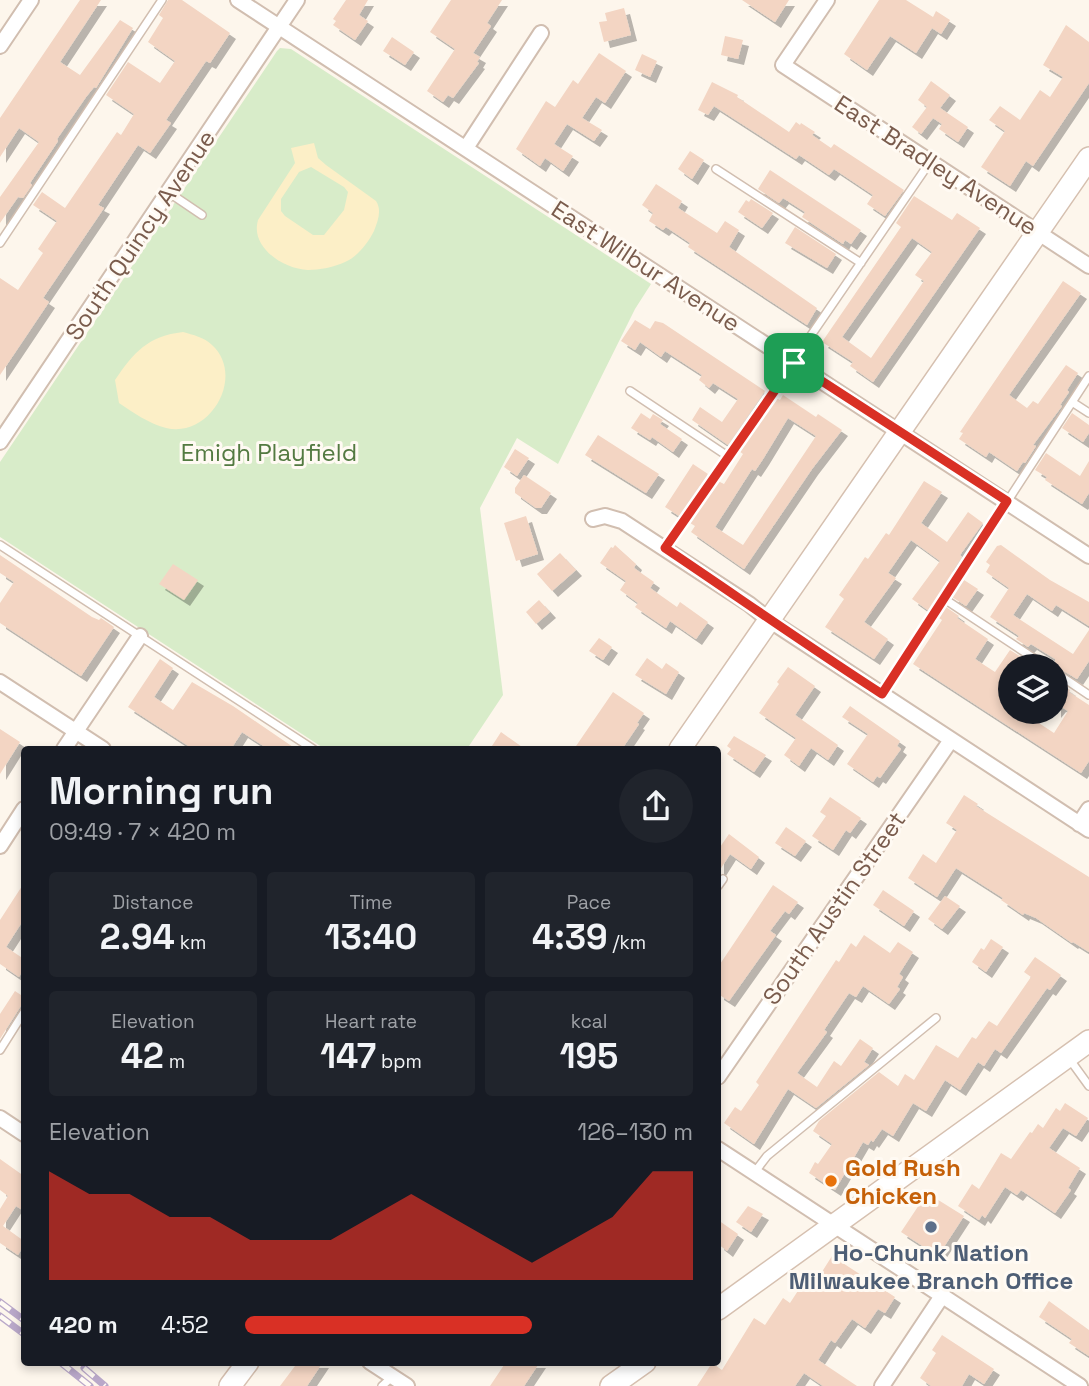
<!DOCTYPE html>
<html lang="en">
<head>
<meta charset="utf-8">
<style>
  body { margin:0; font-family:"Space Grotesk",sans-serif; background:#20242c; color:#f1f3f6; height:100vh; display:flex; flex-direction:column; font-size:26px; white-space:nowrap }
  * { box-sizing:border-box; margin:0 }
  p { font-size:23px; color:#9ea1a6 }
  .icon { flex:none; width:38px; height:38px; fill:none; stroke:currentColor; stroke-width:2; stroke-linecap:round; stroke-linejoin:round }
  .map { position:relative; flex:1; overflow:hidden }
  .sheet { position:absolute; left:21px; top:746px; width:700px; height:620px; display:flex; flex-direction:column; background:#171b24; border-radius:7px; box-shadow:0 4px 10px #0003 }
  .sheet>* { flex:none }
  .fabs { position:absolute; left:998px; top:654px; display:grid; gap:14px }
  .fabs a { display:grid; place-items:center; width:70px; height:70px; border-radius:50%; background:#171b24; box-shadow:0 4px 10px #0003; font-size:35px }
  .pin { position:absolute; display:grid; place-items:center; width:60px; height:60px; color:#fff; margin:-30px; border-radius:14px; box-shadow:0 4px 10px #0006 }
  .round { display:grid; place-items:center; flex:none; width:74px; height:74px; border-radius:37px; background:#20242c }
  .summary { display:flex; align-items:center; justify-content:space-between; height:119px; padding:0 28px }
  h1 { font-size:38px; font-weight:600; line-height:52px }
  .metrics { display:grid; grid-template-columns:repeat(3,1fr); gap:10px; height:119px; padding:7px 28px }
  .metrics div { display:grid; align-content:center; border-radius:7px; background:#20242c; text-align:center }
  .metrics b { font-size:35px; font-weight:600 }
  .metrics small { font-size:19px; font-weight:400 }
  .metrics p { font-size:19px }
  .chart { height:196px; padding:14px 28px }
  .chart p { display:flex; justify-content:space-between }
  .chart svg { width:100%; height:126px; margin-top:7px; fill:#d93025; opacity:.7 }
  ul { padding:0 28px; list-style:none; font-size:23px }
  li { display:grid; grid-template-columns:112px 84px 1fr; align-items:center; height:52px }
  li i { height:18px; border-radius:9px; background:#d93025 }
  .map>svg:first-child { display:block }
</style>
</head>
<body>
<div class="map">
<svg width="1089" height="1386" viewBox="0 0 1089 1386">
  <defs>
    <filter id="shadow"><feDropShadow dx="6" dy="6" stdDeviation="0" flood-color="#0004"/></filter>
  </defs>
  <rect width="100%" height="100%" fill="#fdf6ec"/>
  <path fill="#d8ecc9" d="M280 48 291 49 651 284 635 309 558 464 517 438 480 508 503 695 467 749H325L0 537V462L277 51Z"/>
  <path fill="#fcefc7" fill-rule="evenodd" d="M314 143 318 158 326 165 376 201C382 210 378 221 374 231 368 243 357 257 345 262 335 267 319 270 308 270 283 269 250 247 258 220L295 163 291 148ZM311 167 344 187 348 192 344 210 324 235H313L285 216 281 211V199L299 172Z
    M183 332C193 335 204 337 212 345 246 376 210 439 166 428 148 423 134 413 119 403L115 380C134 352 148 336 183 332Z"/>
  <path fill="#f3d5c3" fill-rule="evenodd" filter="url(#shadow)" d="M80 0H101L60 62 80 75 120 20 133 28 96 88 94 87 86 97 57 139 58 141 30 183 32 185 23 198 18 197 0 223V197L39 142 19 128 0 157V118Z
    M168 0H182L230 33 210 63 206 61 166 120 171 123 150 153 138 145 98 205 104 208 43 298 49 302 0 375V278L18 290 43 253 38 249 57 221 33 205 42 192 65 208 117 132 121 135 134 114 106 95 128 62 160 83 175 61 148 42 163 18 159 15Z
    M346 0H368L359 15 368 21 355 40 333 25 336 21 333 19Z
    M451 0H502L487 23 491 26 473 53 480 57 477 62 479 63 453 98 448 95 443 102 427 91 455 49 430 32Z
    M742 0H789L775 22Z
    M879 0H906L933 17 936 11 950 20 941 34 932 28 916 53 890 36 867 70 844 54Z
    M624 8 631 35 604 42 599 22 607 21 605 13Z
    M1066 25 1089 42V83L1033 166 1026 161 1010 186 981 167 1005 131 989 120 1000 106 1020 120 1040 90 1050 97 1063 77 1043 65Z
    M725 36 743 40 738 59 721 55Z
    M392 37 414 52 405 65 383 51Z
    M599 53 626 71 605 103 596 97 582 118 602 130 594 141 567 124 554 144 573 156 563 171 545 158 540 166 516 149 546 101 555 107 573 80 578 84Z
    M642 54 657 61 650 77 635 70Z
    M931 81 950 95 940 108 968 127 958 142 939 129 942 124 933 118 921 134 912 127 927 107 918 100Z
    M712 82 738 95 737 97 789 132 796 122 800 125 801 123 815 132 812 135 831 148 834 144 904 190 885 216 867 204 873 195 834 169 829 175 799 155 796 159 714 106 708 115 698 110Z
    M690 151 704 160 692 179 678 169Z
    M770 170 861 230 851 244 845 240 843 244 802 217 805 212 783 198 779 203 758 189Z
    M656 184 682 201 678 208 717 233 725 221 739 230 729 247 817 308 807 325 688 247 690 243 666 227 663 230 649 221 653 213 642 205Z
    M914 196 952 220 957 213 980 228 873 382 850 366 853 362 822 342 901 227 896 223ZM912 238 932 252 915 275 924 281 871 358 842 337Z
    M751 199 773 213 762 228 738 212 746 200 749 202Z
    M795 227 836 254 827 268 785 243Z
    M1063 281 1081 293 1009 395 1027 408 1033 401 1038 404 1066 365 1078 373 1067 390 1069 392 1060 405 1062 406 1033 445 1036 446 1025 463 1023 462 1017 471 989 452 986 457 959 439 963 433 960 432Z
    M635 320 650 329 655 321 663 323 765 391 728 445 692 420 700 407 722 422 738 399 713 383 709 388 699 380 702 375 665 351 661 357 640 342 635 350 621 341Z
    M783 395 816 417 818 414 842 430 812 469 744 569 691 532 695 526 690 523 718 481 724 484 743 454 739 451 776 398 780 400ZM788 418 816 436 743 545 715 527 752 469 755 471 763 459Z
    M641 413 650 419 653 414 663 420 660 424 682 439 673 452 652 437 650 440 631 428Z
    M1072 413 1089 425V433L1083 442 1062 428Z
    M598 435 659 474 646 493 585 455Z
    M515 449 529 458 517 476 504 467Z
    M1046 453 1080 476 1089 461V493L1082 504 1045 480 1047 477 1035 470Z
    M693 464 708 474 679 516 665 507Z
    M524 475 551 493 541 508H536L515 493V488Z
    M924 481 942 492 921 523 947 542 968 512 983 523 960 555 962 557 952 572 954 573 929 611 912 599 940 561 911 540 888 573 896 578 864 622 888 639 874 659 825 627 844 599 839 595 855 572 865 557 868 559 886 533 889 535Z
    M526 516 538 554 516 561 504 523Z
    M615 545 636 564 634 568 654 582 650 588 677 607 680 602 708 622 696 639 670 621 666 628 635 607 638 603 620 590 626 581 600 563 611 547 613 548Z
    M1001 545 1050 580 1089 602V626L1056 605 1052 611 1027 594 1013 615 1073 654 1089 630V661L1077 679 1055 666V659L1031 644 1028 647 1016 639 1019 636 990 617 1009 588 986 572 990 565 986 562 997 546Z
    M560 553 576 570 552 591 537 574Z
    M0 555 92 617 99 620 101 618 114 627 81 676 0 623V603L14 582 0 573Z
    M173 564 198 580 184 600 159 584Z
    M964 580 978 589 966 606 952 597Z
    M539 600 550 612 536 624 526 612Z
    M946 607 959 616 957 618 988 639 975 659 995 672 1010 650 1021 657 1014 667H1010V712H1022L1054 733 1068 711 1060 706 1055 712V680L1070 690 1069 692 1089 705V761L1081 773 913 664 942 620 939 618Z
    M599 638 612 647 603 660 589 651Z
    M647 658 662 669 666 663 679 672 666 694 635 675Z
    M160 659 173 668 154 697 173 710 192 682 233 706 296 749H268L242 732 231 749H193L145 718 128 707Z
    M788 667 815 686 795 715 838 745 828 760 811 748 799 766 784 755 796 738 759 713 779 684 777 682Z
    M613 692 644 713 637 723 639 724 622 749H574Z
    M850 706 900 741 897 746 901 749 880 778 877 776 873 782 847 764 868 734 842 717Z
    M0 729 20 742 0 774Z
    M501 732 525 749H490Z
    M734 736 766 755 754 772 727 754 731 749 727 746Z
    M964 795 978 804 976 806 1089 877V952L1073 942 1072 943 1036 918 1024 913 1023 915 1001 900 1003 898 956 868 937 897 908 878 923 854 936 863 957 830 946 823Z
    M830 797 861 818 850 833 846 830 833 850 812 836 826 816 820 812Z
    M786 827 806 841 795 856 775 843Z
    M729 834 759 857 751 869 730 854 718 873V850Z
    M24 883V919L6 947 24 959V968L19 977 0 964V920Z
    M773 885 798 902 789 914 785 911 770 931 776 935 729 1001 718 994V967Z
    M883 890 914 911 904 926 873 905Z
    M945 896 960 906 942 929 928 919Z
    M864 935 890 953 898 942 913 952 899 974 903 977 897 987 900 989 889 1004 863 986 856 997 849 993 824 1030 827 1032 797 1073 817 1087 834 1061 841 1066 860 1039 873 1048 864 1062 869 1065 816 1108 788 1089 754 1144 724 1123 735 1107 741 1111 759 1085 756 1082 836 960 839 962 851 943 856 947Z
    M991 939 1003 947 986 972 972 962 981 948 984 950Z
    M1035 957 1061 975 1050 990 1047 988 1001 1053 995 1049 984 1066 978 1062 960 1090 945 1080 926 1111 913 1103 893 1136 882 1129 873 1142 871 1140 868 1145 863 1142 835 1190 809 1173 815 1162 818 1164 832 1144 813 1131 819 1121 879 1072 898 1086 905 1074 914 1080 936 1045 958 1058 972 1037 976 1039 989 1021 997 1026 1031 977 1024 972Z
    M15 991 24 997V1001L0 1039V1014Z
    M1065 1103 1088 1118 1076 1136 1063 1128 1049 1148 1080 1168 1068 1188 1071 1190 1055 1213 1021 1190 1017 1195 1005 1187 985 1218 982 1215 979 1220 958 1206 972 1184 979 1189 1001 1153 1011 1159 1030 1132 1032 1133 1038 1124 1043 1128 1056 1108 1060 1111Z
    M0 1159 24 1176V1211L16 1206 3 1226 24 1241V1245L18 1255 0 1243V1209L8 1196 0 1190Z
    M927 1193 964 1216 938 1256 901 1232Z
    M748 1206 763 1214 751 1232 736 1222Z
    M718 1220 738 1234 727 1251 718 1244Z
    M832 1256 895 1297 885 1313 878 1309 865 1328 852 1319 835 1343 831 1340 818 1360 857 1386H823L804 1373 795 1386H697L712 1363 722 1370 754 1318 765 1325 783 1298 790 1303 805 1280 813 1286Z
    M1049 1301 1089 1330V1356L1069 1343 1072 1339 1039 1317Z
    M942 1335 994 1369 984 1384 969 1374 962 1386H931L920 1378 936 1353 932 1350Z
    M298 1362H323L307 1386H280Z
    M506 1362H540L524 1386H490Z"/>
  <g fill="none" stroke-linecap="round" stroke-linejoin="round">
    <g stroke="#d1beb0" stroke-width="10">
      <path id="lane" d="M716 169 861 263
        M168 192 202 215
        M0 243 162 0
        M630 391 729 457
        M1072 402 1089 413
        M0 545 313 749
        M665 548 930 162
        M943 598 1047 667
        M1055 672 1089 695
        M882 694 1089 376
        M718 886 723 879
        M0 1050 24 1012
        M1068 1057 1089 1086
        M754 1173 767 1156 936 1018
        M382 1386 392 1377"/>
    </g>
    <g stroke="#d1beb0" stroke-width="18">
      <path id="street" d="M238 0 1089 556
        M827 0 783 65 1089 266
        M0 46 31 0
        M466 148 541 33
        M0 442 297 0
        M593 519 605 516 622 521 749 604 769 620 1089 830
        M0 682 103 749
        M64 749 140 636
        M1079 824 1089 809
        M0 846 24 809
        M718 1077 951 740
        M0 1118 24 1134
        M718 1149 1080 1386
        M370 1362 407 1386
        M882 1386 942 1296"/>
    </g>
    <g stroke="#d6c0b0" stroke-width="24">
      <path id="secondary" d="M680 749 1089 158
        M718 1309 1089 1041
        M230 1386 248 1362
        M611 1386 645 1362"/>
    </g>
    <use href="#lane" stroke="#fff" stroke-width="7"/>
    <use href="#street" stroke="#fff" stroke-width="14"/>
    <use href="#secondary" stroke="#fff" stroke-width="21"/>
    <g stroke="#b9a8c9" stroke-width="7">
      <path id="rail" d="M0 1302 24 1320
        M0 1316 24 1334
        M60 1362 90 1386
        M84 1368 105 1386"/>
    </g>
    <use href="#rail" stroke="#fffaf3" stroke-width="4.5" stroke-dasharray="13" stroke-linecap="butt"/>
  </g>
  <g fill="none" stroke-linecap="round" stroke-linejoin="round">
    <g stroke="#fff" stroke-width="14">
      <path id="route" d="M794 363 1007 501 882 694C809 647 738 597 665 548Z"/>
    </g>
    <use href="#route" stroke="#d93025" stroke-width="9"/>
  </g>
  <circle fill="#e8710a" stroke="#fffaf3" stroke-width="2.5" cx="831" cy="1181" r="7"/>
  <circle fill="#5c6f8a" stroke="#fffaf3" stroke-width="2.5" cx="931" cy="1227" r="7"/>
  <g text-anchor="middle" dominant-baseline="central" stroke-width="6" stroke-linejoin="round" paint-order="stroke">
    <g font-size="24" fill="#7a5c4d" stroke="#fffaf3">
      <text transform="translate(936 165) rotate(33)">East Bradley Avenue</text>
      <text transform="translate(140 235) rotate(-56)">South Quincy Avenue</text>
      <text transform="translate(646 266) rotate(33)">East Wilbur Avenue</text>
      <text transform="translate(834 908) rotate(-55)">South Austin Street</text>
    </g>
    <g font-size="24" fill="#537a41" stroke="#fffaf3">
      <text x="269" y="452">Emigh Playfield</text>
    </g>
    <g font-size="24" font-weight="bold" fill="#c56008" stroke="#fffaf3" text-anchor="start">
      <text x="845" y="1167">Gold Rush<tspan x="845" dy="28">Chicken</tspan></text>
    </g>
    <g font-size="24" font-weight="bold" fill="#4e5e75" stroke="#fffaf3">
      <text x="931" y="1252">Ho-Chunk Nation<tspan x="931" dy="28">Milwaukee Branch Office</tspan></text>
    </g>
  </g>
</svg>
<div class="fabs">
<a><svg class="icon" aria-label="layers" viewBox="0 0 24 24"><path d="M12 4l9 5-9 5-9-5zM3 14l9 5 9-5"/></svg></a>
</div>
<div class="pin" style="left:794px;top:363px;background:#1e9e55"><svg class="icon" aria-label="arrive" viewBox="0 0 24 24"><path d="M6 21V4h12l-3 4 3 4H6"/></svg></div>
<section class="sheet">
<div class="summary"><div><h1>Morning run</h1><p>09:49 · 7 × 420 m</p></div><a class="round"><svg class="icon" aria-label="share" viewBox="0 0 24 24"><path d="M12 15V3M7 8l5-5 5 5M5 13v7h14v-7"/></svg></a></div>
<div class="metrics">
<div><p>Distance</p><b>2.94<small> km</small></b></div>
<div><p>Time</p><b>13:40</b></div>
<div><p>Pace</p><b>4:39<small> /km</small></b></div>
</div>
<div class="metrics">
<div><p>Elevation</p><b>42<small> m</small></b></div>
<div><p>Heart rate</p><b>147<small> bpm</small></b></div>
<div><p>kcal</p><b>195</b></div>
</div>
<div class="chart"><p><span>Elevation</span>126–130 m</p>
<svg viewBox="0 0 160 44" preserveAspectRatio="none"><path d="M0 44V6L10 14L20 14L30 22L40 22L50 30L60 30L70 30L80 22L90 14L100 22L110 30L120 38L130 30L140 22L150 6L160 6V44z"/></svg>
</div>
<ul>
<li><b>420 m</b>4:52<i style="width:64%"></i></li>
</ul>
</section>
</div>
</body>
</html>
